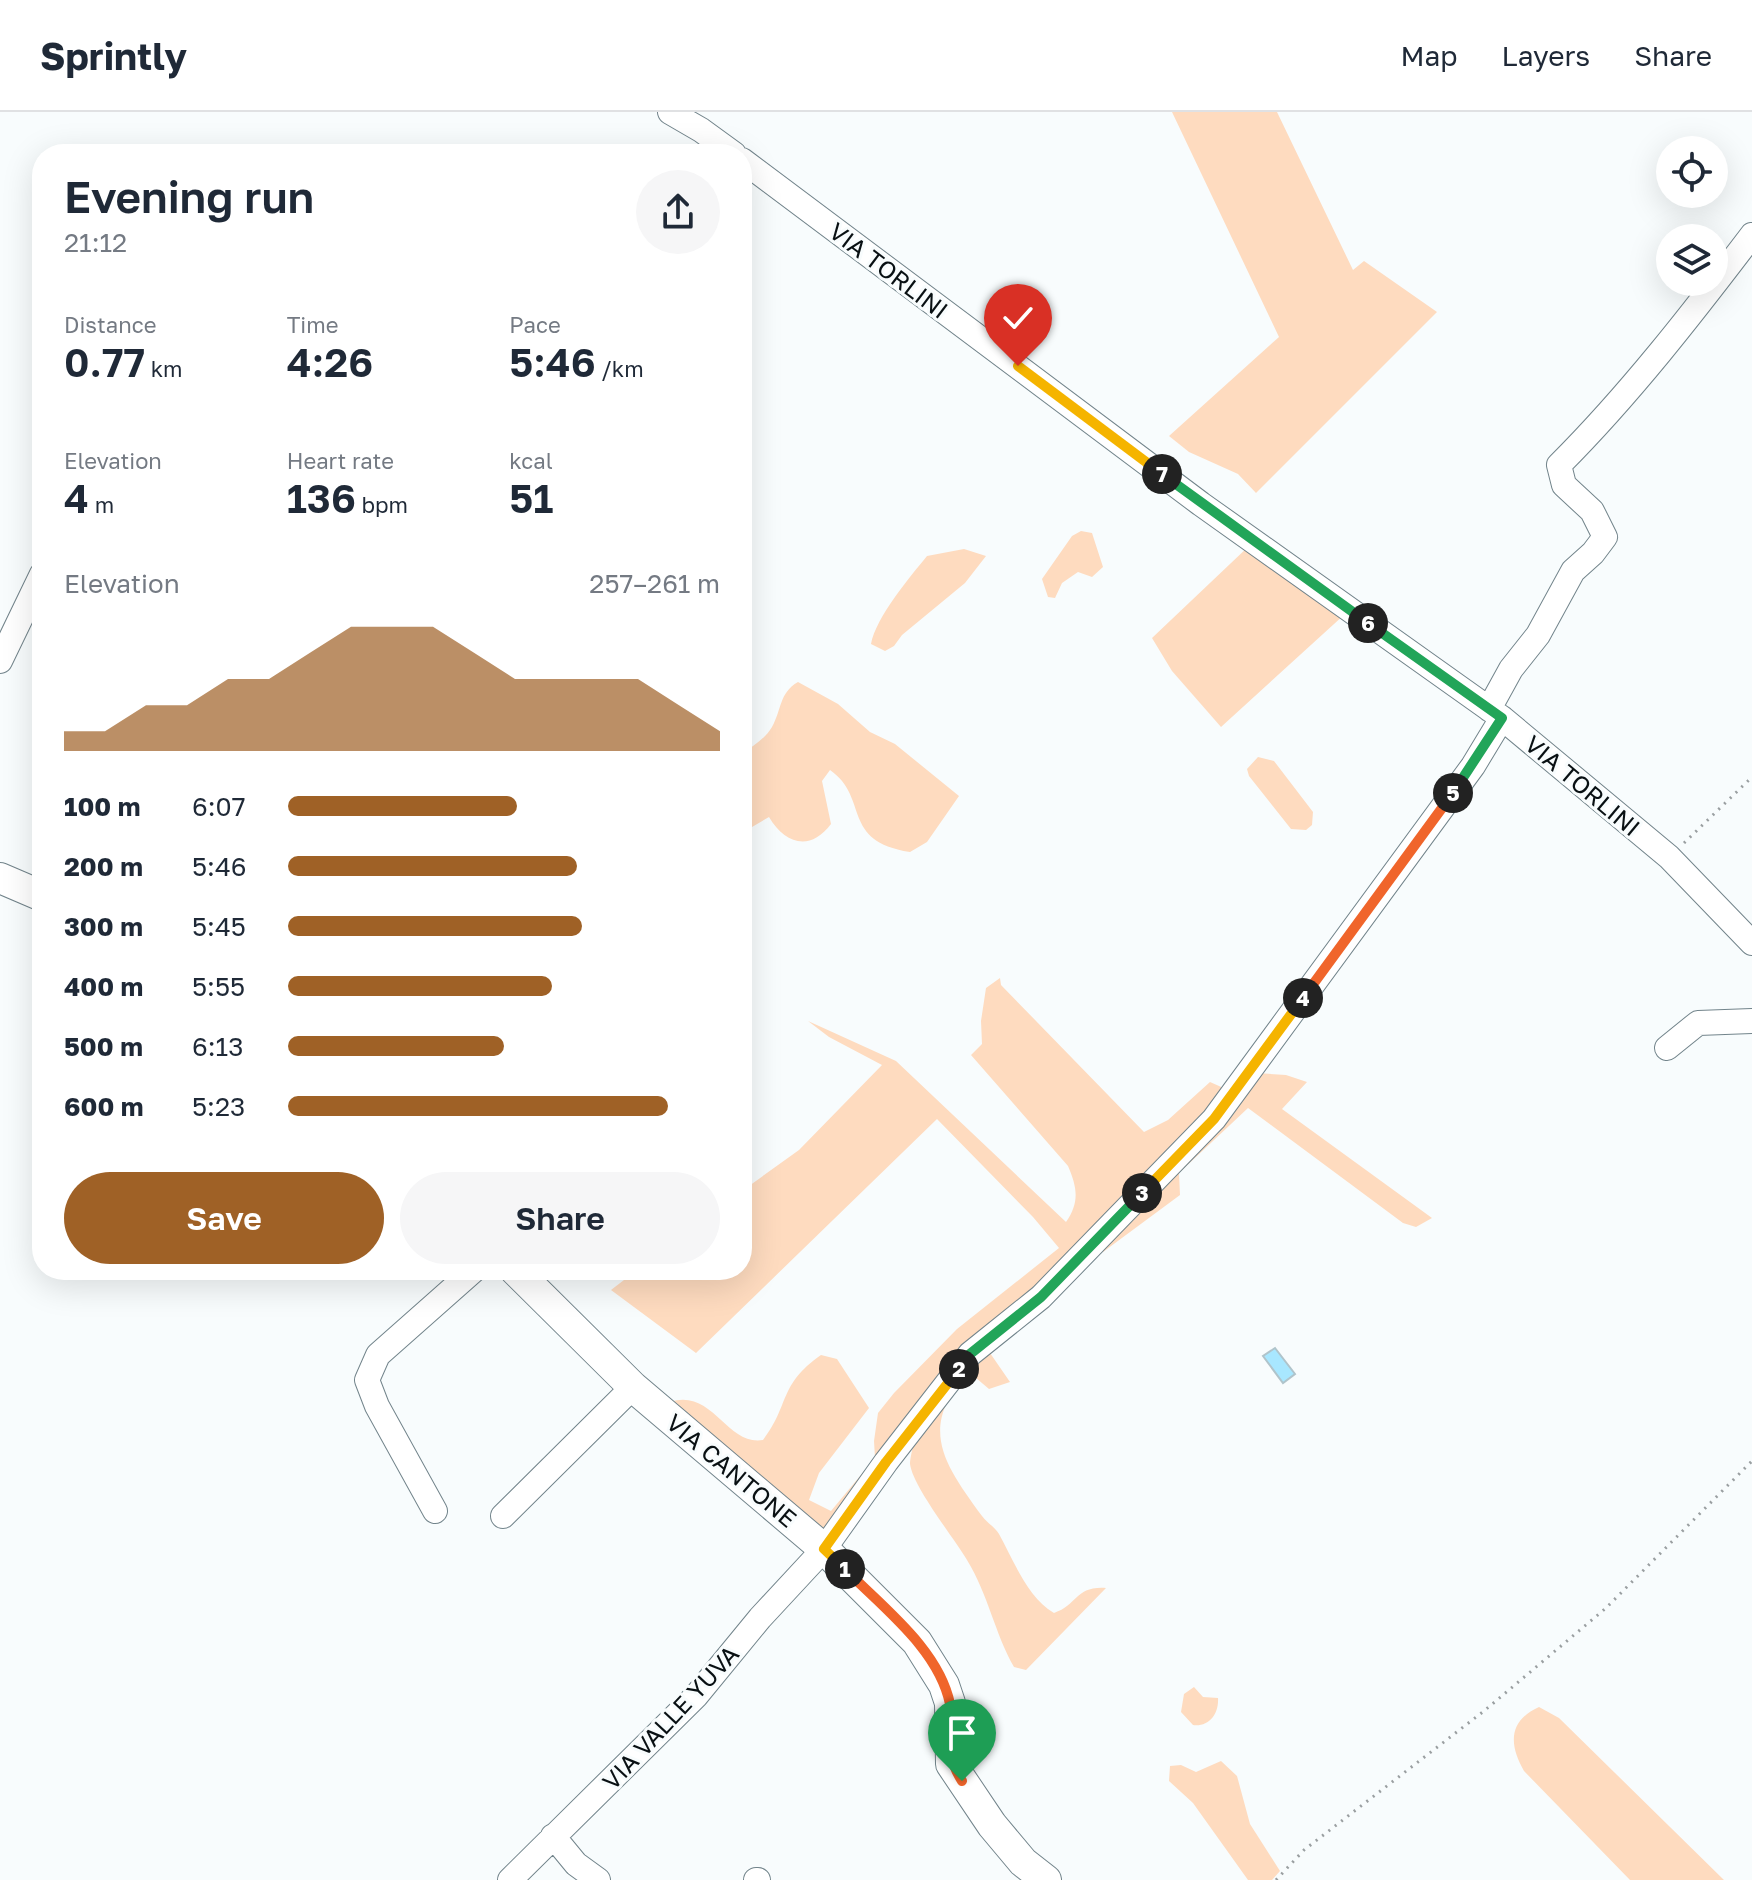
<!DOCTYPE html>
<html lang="en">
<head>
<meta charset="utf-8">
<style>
  body { margin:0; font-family:"Golos Text",sans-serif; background:#f6f6f7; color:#1f2937; height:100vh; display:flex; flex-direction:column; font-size:30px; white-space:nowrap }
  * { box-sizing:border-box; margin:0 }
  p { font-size:26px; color:#747a83 }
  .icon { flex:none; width:44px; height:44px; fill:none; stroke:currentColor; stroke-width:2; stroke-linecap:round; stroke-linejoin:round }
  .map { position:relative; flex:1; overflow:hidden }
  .drawer { position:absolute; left:32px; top:32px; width:720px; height:1136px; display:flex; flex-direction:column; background:#fff; border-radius:32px; box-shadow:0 8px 32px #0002 }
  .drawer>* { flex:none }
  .buttons { position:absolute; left:1656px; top:24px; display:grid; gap:16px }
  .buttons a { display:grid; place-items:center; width:72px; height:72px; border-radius:50%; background:#fff; box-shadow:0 8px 32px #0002; font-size:40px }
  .pin { position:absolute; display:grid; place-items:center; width:68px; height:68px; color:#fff; margin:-82px -34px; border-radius:50% 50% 50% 0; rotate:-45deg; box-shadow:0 0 8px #0007 }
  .pin .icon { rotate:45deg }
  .km { position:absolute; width:40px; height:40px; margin:-20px; border-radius:50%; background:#222; color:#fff; font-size:22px; line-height:40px; text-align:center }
  .round { display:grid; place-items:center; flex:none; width:84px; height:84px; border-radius:42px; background:#f6f6f7 }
  .headline { display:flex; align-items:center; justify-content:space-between; height:136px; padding:0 32px }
  h1 { font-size:44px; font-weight:600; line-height:60px }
  .stats { display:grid; grid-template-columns:repeat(3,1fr); gap:12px; height:136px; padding:8px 32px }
  .stats div { display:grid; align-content:center }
  .stats b { font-size:40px; font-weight:600 }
  .stats small { font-size:22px; font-weight:400 }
  .stats p { font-size:22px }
  .chart { height:224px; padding:16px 32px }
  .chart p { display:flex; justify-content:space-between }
  .chart svg { width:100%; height:144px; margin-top:8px; fill:#9f6126; opacity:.7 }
  .action { display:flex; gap:16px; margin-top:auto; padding:16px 32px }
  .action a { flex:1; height:92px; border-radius:48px; background:#9f6126; color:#fff; font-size:32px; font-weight:600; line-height:92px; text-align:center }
  .action a+a { background:#f6f6f7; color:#1f2937 }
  ul { padding:0 32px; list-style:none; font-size:26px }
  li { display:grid; grid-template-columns:128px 96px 1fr; align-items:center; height:60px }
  li i { height:20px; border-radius:10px; background:#9f6126 }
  header { display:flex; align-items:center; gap:48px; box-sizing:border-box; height:112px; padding:0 40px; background:#fff; border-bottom:2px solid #e0e1e3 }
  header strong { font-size:38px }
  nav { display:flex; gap:44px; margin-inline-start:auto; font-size:28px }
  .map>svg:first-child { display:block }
</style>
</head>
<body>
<header>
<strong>Sprintly</strong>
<nav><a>Map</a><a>Layers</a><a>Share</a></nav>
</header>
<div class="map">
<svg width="1752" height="1768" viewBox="0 0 1752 1768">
  <rect width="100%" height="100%" fill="#f8fcfd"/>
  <path fill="#fedbbf" d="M1172 0H1277L1353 158 1364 149 1437 200 1256 381 1238 362 1189 340 1169 324 1279 225Z
    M1081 419 1092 421 1103 455 1092 465 1078 460 1062 471 1055 486 1048 485 1042 467 1072 424Z
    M1250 433 1345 502 1221 615 1172 559 1152 526Z
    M964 437 986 444 965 471 902 523 894 534 885 539 871 532C876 505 910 465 927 444Z
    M798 570 838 592 870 620 895 632 959 684 927 730 910 740C840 729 870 686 830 658L822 669 831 712C810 740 785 732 769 705L752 715 742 689V642C753 634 765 627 772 615 782 597 779 581 798 570Z
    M1258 645 1274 649 1313 700 1312 713 1306 718 1291 717 1249 664 1247 657Z
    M1000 866 1001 873 1144 1020 1168 1008 1210 970 1228 978 1243 960 1286 963 1307 970 1282 997 1432 1106 1416 1115 1403 1111 1248 996 1179 1061 1180 1083 1103 1140 1090 1125 984 1225 990 1241 1010 1270 989 1277 969 1260C917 1315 944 1352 982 1404 987 1411 995 1415 999 1422 1014 1449 1027 1485 1054 1501 1078 1493 1075 1474 1106 1476L1026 1558 1014 1555C995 1522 988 1482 967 1448 954 1426 913 1375 910 1352 910 1347 912 1339 913 1334L823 1426 670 1290C713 1276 726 1334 763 1328 790 1293 778 1273 821 1243L837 1247 869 1296 819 1361 809 1388 831 1399 875 1346 874 1329 878 1301 894 1281 957 1217 1059 1136 1033 1105 937 1007 696 1241 611 1178 637 1158H742V1079L799 1038 882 953 829 925 808 909 896 949 1066 1110C1080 1090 1077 1075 1068 1054L971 943 982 932 981 909 986 876Z
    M1194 1575 1203 1585 1218 1586C1219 1602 1209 1615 1193 1613L1181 1600 1184 1582Z
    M1539 1595 1559 1606 1724 1768H1630L1524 1659C1509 1633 1508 1609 1539 1595Z
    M1221 1649 1237 1664 1250 1712 1280 1759 1272 1768H1248L1193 1691 1169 1669 1170 1654 1181 1653 1196 1660Z"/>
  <path fill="#a8e7ff" stroke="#b0c4cb" stroke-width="2" d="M1275 1236 1295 1262 1283 1271 1263 1244Z"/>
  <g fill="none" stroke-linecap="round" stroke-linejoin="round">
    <g stroke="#72848b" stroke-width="26">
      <path id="minor" d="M670 0 701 18 734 42
        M742 48 1201 392 1502 606 1669 745 1752 831
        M0 549 42 462
        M1489 597 1511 557 1538 523 1573 459 1593 441 1605 425 1592 399 1564 373 1559 353C1629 283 1692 202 1752 123
        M1667 936 1698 911 1752 909
        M435 1399 377 1294 367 1268 378 1243 474 1158
        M503 1404 633 1275
        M553 1724 576 1752 598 1768
        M510 1768 696 1584 760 1506 824 1437 886 1350 970 1242 1041 1185 1214 1007 1473 654 1502 606
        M756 1768H758"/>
    </g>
    <g stroke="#72848b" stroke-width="32">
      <path id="major" d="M0 766 42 784
        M515 1158 633 1275 824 1437 917 1530 944 1573 950 1591 951 1652 992 1713 1023 1750 1046 1768"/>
    </g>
    <path stroke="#9a9fa1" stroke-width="3" stroke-dasharray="2 6" stroke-linecap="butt" d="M1684 731 1752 665
      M1276 1768 1304 1738 1484 1599 1606 1496 1752 1349"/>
    <use href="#minor" stroke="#fff" stroke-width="24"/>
    <use href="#major" stroke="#fff" stroke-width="30"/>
  </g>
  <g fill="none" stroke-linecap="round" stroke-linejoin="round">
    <g stroke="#fff" stroke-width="16">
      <path id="split-1" d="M845 1457C882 1495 939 1537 950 1592 957 1625 941 1636 962 1669"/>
    </g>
    <g stroke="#fff" stroke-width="16">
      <path id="split-2" d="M845 1457 824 1437 886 1350 959 1257"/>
    </g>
    <g stroke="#fff" stroke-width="16">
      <path id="split-3" d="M959 1257 970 1242 1041 1185 1142 1081"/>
    </g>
    <g stroke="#fff" stroke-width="16">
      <path id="split-4" d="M1142 1081 1214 1007 1303 886"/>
    </g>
    <g stroke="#fff" stroke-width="16">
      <path id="split-5" d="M1303 886 1453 681"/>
    </g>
    <g stroke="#fff" stroke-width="16">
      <path id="split-6" d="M1368 511 1502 606 1453 681"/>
    </g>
    <g stroke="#fff" stroke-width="16">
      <path id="split-7" d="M1162 362 1368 511"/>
    </g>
    <g stroke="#fff" stroke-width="16">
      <path id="split-8" d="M1018 254 1162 362"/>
    </g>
    <use href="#split-1" stroke="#f0652b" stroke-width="10"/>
    <use href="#split-2" stroke="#f5b400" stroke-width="10"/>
    <use href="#split-3" stroke="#22a559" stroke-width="10"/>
    <use href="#split-4" stroke="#f5b400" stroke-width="10"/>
    <use href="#split-5" stroke="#f0652b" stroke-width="10"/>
    <use href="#split-6" stroke="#22a559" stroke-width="10"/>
    <use href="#split-7" stroke="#22a559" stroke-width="10"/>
    <use href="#split-8" stroke="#f5b400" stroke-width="10"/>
  </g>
  <g text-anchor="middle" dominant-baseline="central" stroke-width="6" stroke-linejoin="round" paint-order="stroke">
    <g font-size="24" fill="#091013" stroke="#f8fcfd">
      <text transform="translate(889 158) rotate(37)">VIA TORLINI</text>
      <text transform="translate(1583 673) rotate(40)">VIA TORLINI</text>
      <text transform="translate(732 1358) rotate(40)">VIA CANTONE</text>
      <text transform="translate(670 1605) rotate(-47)">VIA VALLE YUVA</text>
    </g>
  </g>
</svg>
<div class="buttons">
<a><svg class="icon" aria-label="locate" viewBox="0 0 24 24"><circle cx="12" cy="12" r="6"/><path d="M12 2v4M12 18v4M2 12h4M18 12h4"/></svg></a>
<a><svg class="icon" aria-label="layers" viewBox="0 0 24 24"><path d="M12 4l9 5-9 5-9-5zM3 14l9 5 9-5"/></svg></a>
</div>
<div class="pin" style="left:962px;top:1669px;background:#1e9e55"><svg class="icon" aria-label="arrive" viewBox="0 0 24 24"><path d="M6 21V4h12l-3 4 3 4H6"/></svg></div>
<div class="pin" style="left:1018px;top:254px;background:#d93025"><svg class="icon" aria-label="check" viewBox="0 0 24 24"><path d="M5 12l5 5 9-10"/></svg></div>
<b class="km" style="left:845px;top:1457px">1</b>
<b class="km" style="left:959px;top:1257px">2</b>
<b class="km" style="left:1142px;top:1081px">3</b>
<b class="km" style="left:1303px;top:886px">4</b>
<b class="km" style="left:1453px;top:681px">5</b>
<b class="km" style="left:1368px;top:511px">6</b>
<b class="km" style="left:1162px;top:362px">7</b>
<section class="drawer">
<div class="headline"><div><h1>Evening run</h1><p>21:12</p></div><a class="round"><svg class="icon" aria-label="share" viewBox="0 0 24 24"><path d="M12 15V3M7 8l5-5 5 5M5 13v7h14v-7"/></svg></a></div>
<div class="stats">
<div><p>Distance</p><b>0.77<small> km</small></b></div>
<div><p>Time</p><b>4:26</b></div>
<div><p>Pace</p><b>5:46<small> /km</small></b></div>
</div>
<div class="stats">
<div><p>Elevation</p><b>4<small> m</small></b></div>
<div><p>Heart rate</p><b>136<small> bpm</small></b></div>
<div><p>kcal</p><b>51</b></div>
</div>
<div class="chart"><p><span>Elevation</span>257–261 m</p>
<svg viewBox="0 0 160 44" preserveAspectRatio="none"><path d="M0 44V38L10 38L20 30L30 30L40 22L50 22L60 14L70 6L80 6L90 6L100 14L110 22L120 22L130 22L140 22L150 30L160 38V44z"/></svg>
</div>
<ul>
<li><b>100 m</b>6:07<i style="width:53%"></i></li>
<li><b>200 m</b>5:46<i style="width:67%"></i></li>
<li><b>300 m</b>5:45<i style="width:68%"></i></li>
<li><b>400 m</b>5:55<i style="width:61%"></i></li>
<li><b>500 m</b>6:13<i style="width:50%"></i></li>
<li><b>600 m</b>5:23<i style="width:88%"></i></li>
</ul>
<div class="action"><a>Save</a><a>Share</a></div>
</section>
</div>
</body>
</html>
